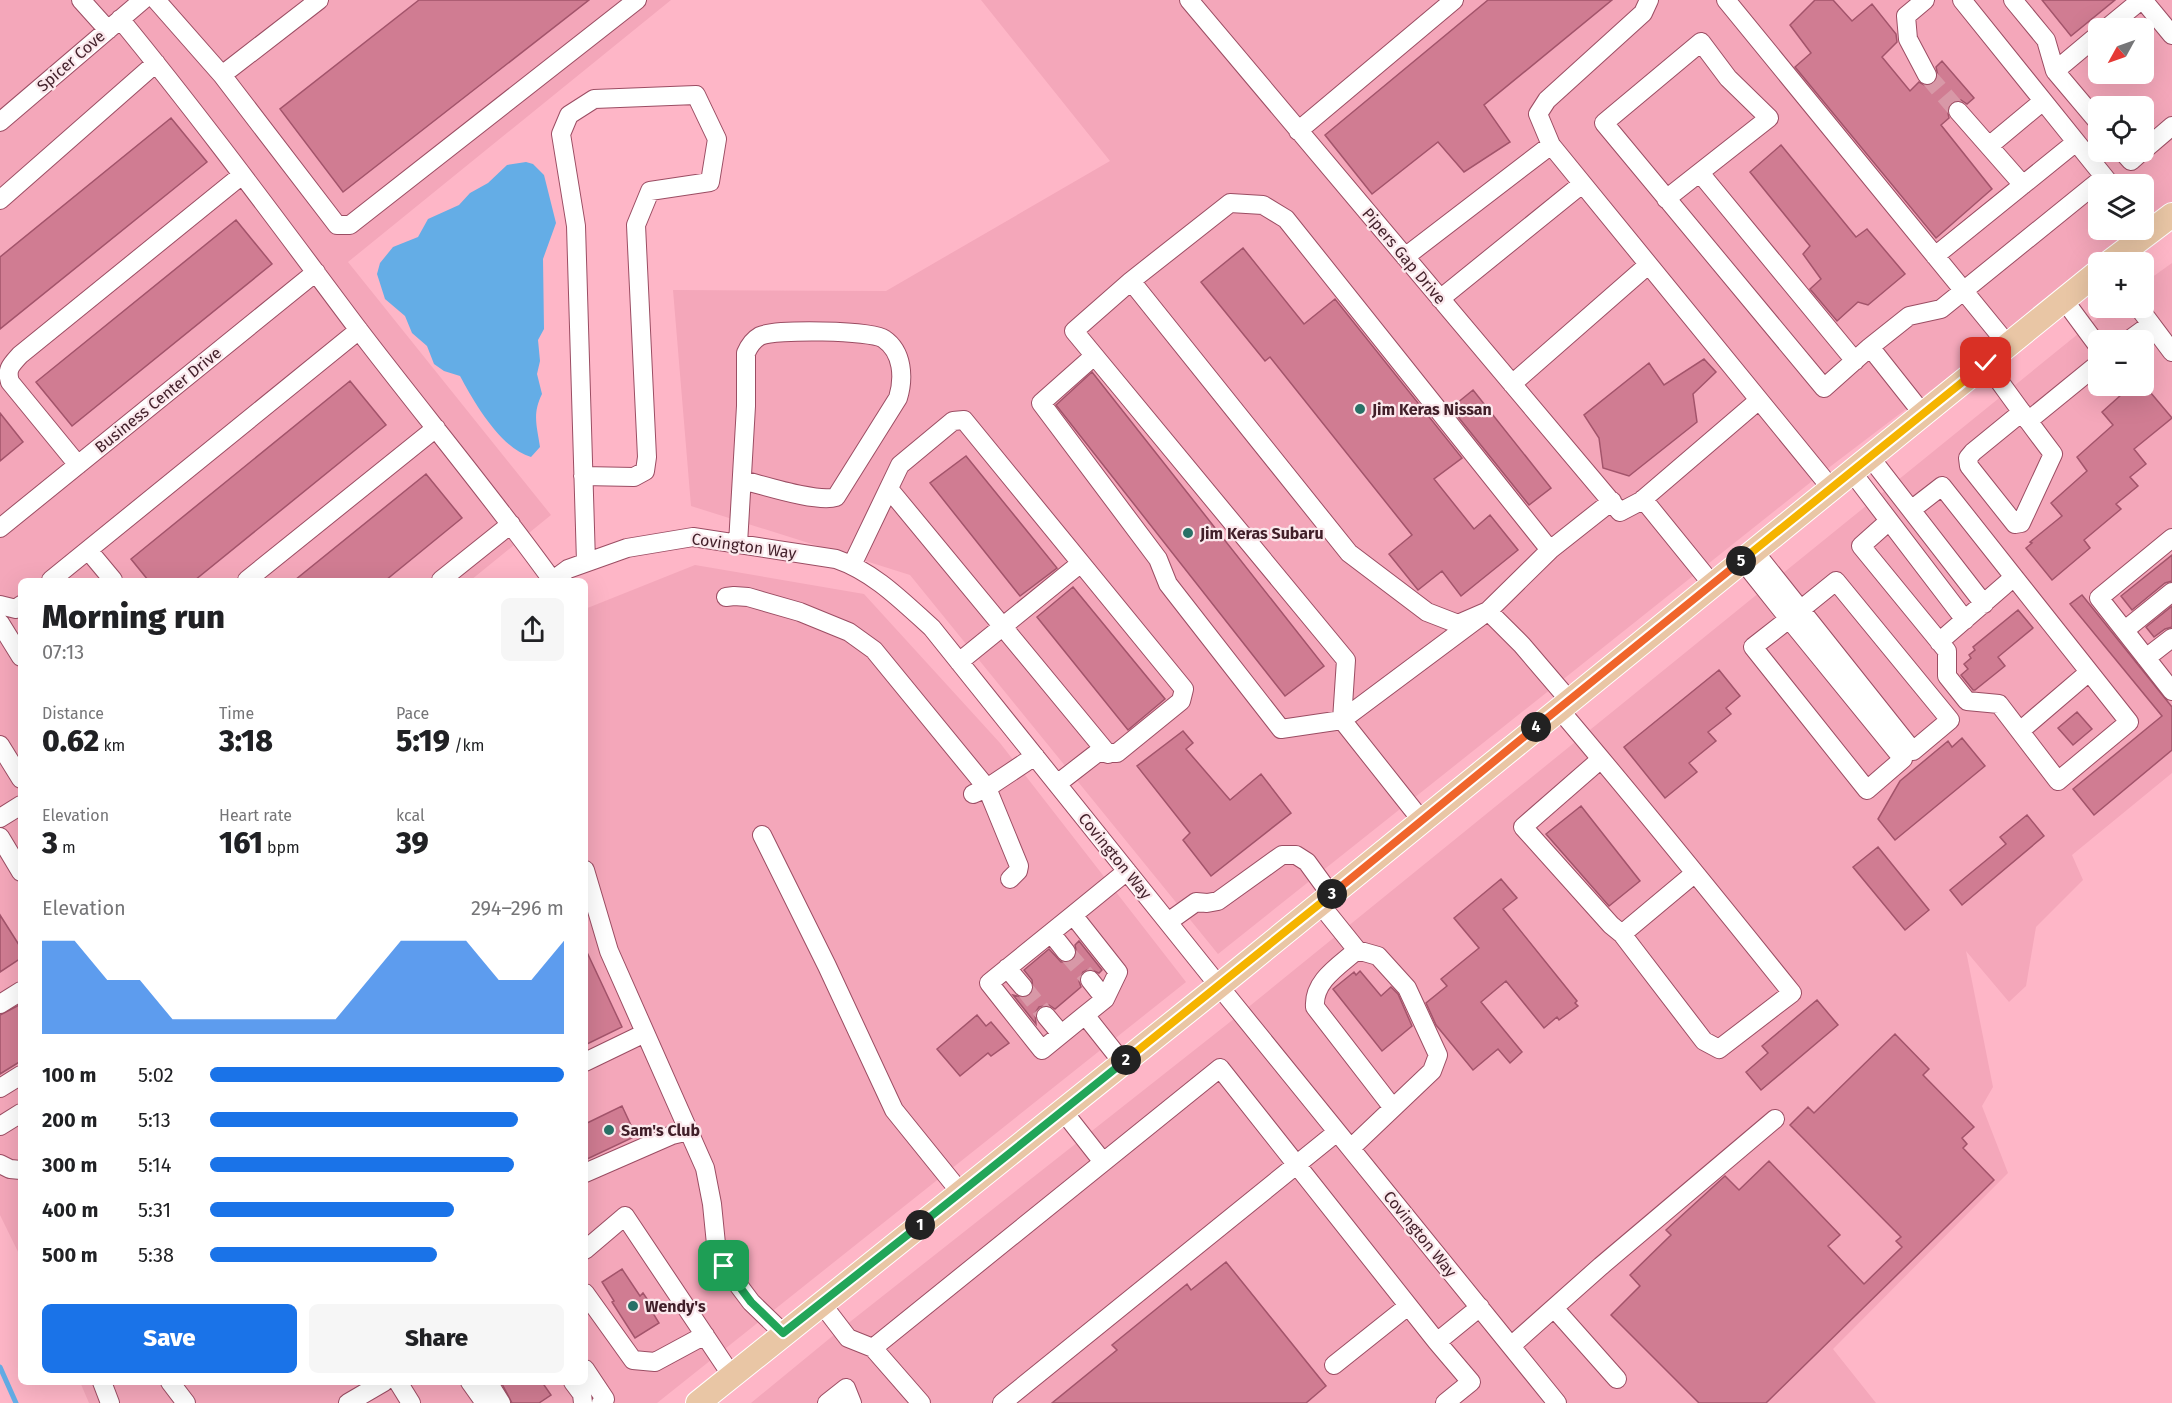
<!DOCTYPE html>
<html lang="en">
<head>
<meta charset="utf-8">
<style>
  body { margin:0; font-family:"Fira Sans",sans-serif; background:#f6f6f6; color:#202124; height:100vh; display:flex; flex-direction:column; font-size:22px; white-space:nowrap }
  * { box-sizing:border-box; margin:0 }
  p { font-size:20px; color:#757577 }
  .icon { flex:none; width:33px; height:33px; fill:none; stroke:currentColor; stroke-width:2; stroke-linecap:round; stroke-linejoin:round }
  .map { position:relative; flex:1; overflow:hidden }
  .panel { position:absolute; left:18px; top:578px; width:570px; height:807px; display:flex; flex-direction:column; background:#fff; border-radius:9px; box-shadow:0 6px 24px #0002 }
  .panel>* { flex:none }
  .needle { width:39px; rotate:230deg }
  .controls { position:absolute; left:2088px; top:18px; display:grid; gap:12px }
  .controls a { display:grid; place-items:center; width:66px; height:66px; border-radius:9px; background:#fff; box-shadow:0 6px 24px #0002; font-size:30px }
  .pin { position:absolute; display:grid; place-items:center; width:51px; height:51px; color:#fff; margin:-26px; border-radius:12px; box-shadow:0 3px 9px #0006 }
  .km { position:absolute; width:30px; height:30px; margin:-15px; border-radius:50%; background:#222; color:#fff; font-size:16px; line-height:30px; text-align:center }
  .round { display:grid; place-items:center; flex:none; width:63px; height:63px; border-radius:9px; background:#f6f6f6 }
  .headline { display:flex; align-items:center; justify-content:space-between; height:102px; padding:0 24px }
  h1 { font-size:33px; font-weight:800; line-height:45px }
  .metrics { display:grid; grid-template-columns:repeat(3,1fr); gap:9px; height:102px; padding:6px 24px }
  .metrics div { display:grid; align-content:center }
  .metrics b { font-size:30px; font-weight:800 }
  .metrics small { font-size:16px; font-weight:400 }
  .metrics p { font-size:16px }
  .chart { height:168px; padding:12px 24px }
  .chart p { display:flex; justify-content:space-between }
  .chart svg { width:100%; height:108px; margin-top:6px; fill:#1a73e8; opacity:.7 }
  .action { display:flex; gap:12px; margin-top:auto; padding:12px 24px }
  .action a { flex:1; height:69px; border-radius:9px; background:#1a73e8; color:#fff; font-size:24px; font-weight:800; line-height:69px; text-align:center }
  .action a+a { background:#f6f6f6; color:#202124 }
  ul { padding:0 24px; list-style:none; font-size:20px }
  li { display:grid; grid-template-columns:96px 72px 1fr; align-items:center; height:45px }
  li i { height:15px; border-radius:8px; background:#1a73e8 }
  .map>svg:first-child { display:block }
</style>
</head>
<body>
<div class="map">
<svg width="2172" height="1403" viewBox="0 0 2172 1403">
  <rect width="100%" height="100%" fill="#feb6c7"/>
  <path fill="#f4a7ba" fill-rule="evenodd" d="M0 0H671L348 262 551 515 471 580H21V1258L0 1215Z
    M981 0H2172V207L2144 228V184H2098V230H2142L1831 466 1218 954 910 575 691 506 673 290 886 291 1110 161ZM2098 28H2144V74H2098ZM2098 106H2144V152H2098Z
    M2172 263V773L2072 855 2083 880 2036 927 2026 986 2009 1002 1966 951 1993 1087 1982 1106 2008 1173 1833 1349 1876 1403H751L846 1325 1230 1022 2110 308H2144V283ZM2098 340H2144V386H2098Z
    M695 565 864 594 1000 743 1186 982 657 1403H89L80 1382H585V609Z"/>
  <path fill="#64ade6" d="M526 162 533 164 544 175 556 223 543 259 544 329 538 340 540 361 537 374 542 394C532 414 537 426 540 447L531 457C501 449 474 402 460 376L444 371 434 364 427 346 412 333 405 316 385 299 377 274 380 263 393 247 418 237 428 219 459 205 470 193 488 183 507 165Z"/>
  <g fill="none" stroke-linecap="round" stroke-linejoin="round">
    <path stroke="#64ade6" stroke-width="5" d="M0 1367 16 1403"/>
  </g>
  <path fill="#d07c92" stroke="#a3546b" stroke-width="1.5" d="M419 0H589L343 192 280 109Z
    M1488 0H1612L1484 105 1510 142 1464 172 1438 142 1372 194 1325 135Z
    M1815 0H1833L1852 21 1872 4 1896 34 1897 42 1882 57 1910 91 1919 82 1926 86 1933 85 1938 76 1936 67 1942 61 1974 98 1967 104 1961 100 1951 102 1947 108 1949 118 1941 125 1992 189 1936 238 1795 67 1811 53 1790 25Z
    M2042 0H2115L2071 36Z
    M171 118 207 162 0 329V257Z
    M1781 145 1856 237 1867 229 1905 274 1868 305 1858 302 1837 321 1810 289 1821 279 1803 254 1810 246 1750 172Z
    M236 220 272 264 72 426 36 382Z
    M1243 248 1304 324 1335 299 1462 458 1434 479 1474 529 1490 515 1518 550 1461 596 1442 571 1418 590 1389 554 1412 535 1270 357 1265 361 1201 282Z
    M1704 359 1716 372 1693 394 1697 422 1629 476 1603 468 1599 438 1584 415 1649 363 1664 385Z
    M1092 372 1324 666 1285 696 1056 405Z
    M350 381 386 425 195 580H148L131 559Z
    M2131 386H2145L2172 418 2134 449 2146 464 2130 477 2138 486 2116 504 2121 509 2084 540 2090 548 2052 580 2026 548 2032 543 2030 542 2062 516 2051 503 2087 471 2077 457 2113 425 2102 412Z
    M1473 390 1551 488 1529 505 1451 408Z
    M0 413 23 442 0 461Z
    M966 456 1057 568 1020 596 930 483Z
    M426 474 462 518 386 580H295Z
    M2172 555V581L2165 583 2132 610 2121 596Z
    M1073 587 1165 699 1128 730 1037 617Z
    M2082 595 2172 707V750L2094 815 2073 789 2162 716 2070 604Z
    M2172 606V627L2165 629 2154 637 2146 627Z
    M2018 610 2033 628 1998 657 2005 666 1975 690H1973L1961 675 1968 669 1964 664 1971 658 1969 655 1975 650 1973 647Z
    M1719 670 1740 696 1726 708 1731 714 1708 732 1716 741 1689 763 1697 772 1665 798 1624 747Z
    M2077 712 2092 729 2073 745 2058 728Z
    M1183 731 1193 743 1186 749 1230 800 1261 774 1291 813 1211 876 1183 840 1190 833 1137 766Z
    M1962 738 1985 766 1895 840 1878 819 1900 781 1948 741 1952 747Z
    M1581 806 1640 881 1609 906 1546 834Z
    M2027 815 2044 836 1962 905 1950 890 2006 844 2000 837Z
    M1878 847 1929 910 1905 930 1853 867Z
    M1501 879 1517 898 1503 909 1577 1001 1575 1003 1578 1006 1559 1020 1557 1017 1544 1028 1506 981 1481 1002 1522 1052 1510 1063 1498 1049 1473 1070 1436 1025 1426 1003 1447 986 1441 979 1479 948 1454 918Z
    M0 915 21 948V958L0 972Z
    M1079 941 1102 970 1099 973 1089 969 1083 972 1079 981 1081 987 1055 1009 1049 1005 1039 1007 1035 1013 1036 1024 1013 995 1026 998 1033 991 1032 980 1024 970 1049 949 1061 962 1072 961 1077 956 1075 945Z
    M585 948 622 1027 585 1045Z
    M1360 971 1381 996 1391 987 1398 994 1412 1026 1382 1051 1333 989 1354 972 1356 975Z
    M1817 1000 1838 1025 1761 1090 1746 1072 1768 1053 1762 1046Z
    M21 1004V1061L0 1074V1015Z
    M977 1015 986 1026 991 1022 1009 1043 991 1056 988 1053 960 1076 937 1049Z
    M1895 1034 1929 1069 1923 1075 1974 1127 1962 1138 1967 1144 1963 1148 1994 1180 1766 1403H1699L1611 1315 1640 1286 1630 1275 1671 1235 1666 1230 1725 1176 1739 1190 1769 1161 1840 1235 1828 1246 1864 1284 1902 1247 1896 1241 1901 1237 1790 1125 1808 1107 1814 1113Z
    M622 1106 636 1136 585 1160V1124Z
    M1226 1262 1326 1386 1306 1403H1052L1117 1350 1112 1345 1187 1284 1191 1290Z
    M622 1269 640 1296 643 1293 654 1309 651 1310 659 1323 635 1338 612 1302 614 1301 602 1282Z
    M501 1382H542L551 1395 539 1403H512Z"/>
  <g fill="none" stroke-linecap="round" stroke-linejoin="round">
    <path stroke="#d898a7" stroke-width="18" stroke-dasharray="18 9" stroke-linecap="butt" d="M1927 75 1958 111
      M1066 952 1090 980
      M1023 987 1046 1016"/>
    <g stroke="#9b4d63" stroke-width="20">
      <path id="minor" d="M81 0 108 30
        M156 0 222 75 337 225H350L637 0
        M1189 0 1620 512 1641 501 1759 400
        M1649 0 1643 13 1547 100 1538 114 1551 145 1831 488
        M1726 0 2008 345
        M1925 0 1906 16 1908 39 1927 75
        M1962 0 2110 184
        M2013 0 2046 40 2055 71
        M2143 0 2172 35
        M120 19C203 120 280 225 358 329 422 413 490 494 552 580
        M2107 28 2141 0
        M2098 35 2055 71 2098 122
        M222 75 319 0
        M1958 111 2023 185
        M0 122 143 0
        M1298 131 1454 0
        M1989 146 2043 101
        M2144 150 2172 126
        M2123 152 2131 161 2141 152
        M1700 173 1855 361
        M1666 199 1769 118 1728 78 1701 42 1604 123 1824 388 1870 347 1923 414
        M0 200 156 63
        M1935 256 2076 142
        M1405 257 1551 145
        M1440 299 1582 184
        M2064 300 2098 346
        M2139 308 2172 352
        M2129 340 2151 324
        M1870 347 1909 316 1941 309 2104 177
        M1094 356 1041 403 1158 559 1168 584 1281 729 1342 720 1488 611 1550 550 1286 219 1263 205 1230 203 1131 281
        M1986 363C2008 393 2030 424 2053 454L2021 523 2015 524 1969 466 1968 458 1973 452 2022 412
        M1512 384 1648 265
        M2028 421 2098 364
        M1870 457 1984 604
        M78 465 10 382C6 369 11 365 20 355L242 175
        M1852 472 1965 620
        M583 476 634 477 645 471 647 457 636 225 650 191 710 182 717 139 696 95 594 99 569 115 561 134 576 226 586 562
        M889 489 1108 754
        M1643 499 1712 584
        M1911 510 1942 486 2014 577
        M1889 521 1861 546 1947 651V676L1967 701 1999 704 2058 781 2129 722 2014 577 1939 642
        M0 528 316 272
        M2172 538 2099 598 2172 691
        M738 544 746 406V353C749 346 753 340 760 336 774 329 872 330 884 339 903 352 904 378 898 398L836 497C817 503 763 485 742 480
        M88 550 113 580
        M1550 550 1612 501
        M1742 560 1789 619 1836 581 1950 720 1913 751 1754 551
        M852 565 900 465 953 421 964 420 1184 689 1181 701 1117 753H1097L1057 784
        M51 580 359 330
        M247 580 436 428
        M441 580 511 524
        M553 580 568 569 627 548 693 537 836 559C874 572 902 601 932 628L1219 986 1557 1403
        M726 597 734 596 748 597 800 612 849 632 874 650 987 788 1019 866 1018 871 1010 879
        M0 605 16 609 21 605
        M1789 619 1903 759 1867 790 1753 647Z
        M0 623 21 657
        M2125 630 2172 592
        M2146 658 2172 638
        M959 662 1081 563
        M1559 709C1638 802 1715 897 1792 993L1719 1049 1704 1041 1622 934 1695 873
        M2020 731 2089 672
        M0 745 21 779
        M1601 759 1523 827 1611 925 1622 934
        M973 794 987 788 1035 756
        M0 818 21 805
        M1422 821 1342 720 1346 660 1074 331 1131 281 1349 553 1427 612 1458 624 1488 611 1522 645 1569 700
        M762 835 827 966 894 1110 961 1193
        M0 837 21 872
        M585 870 609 951 705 1168 712 1204 716 1244 724 1266 751 1302 783 1333
        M1320 904 1357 950 1378 956 1407 988 1438 1055 1432 1071 1351 1148
        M1073 915 989 983 1042 1050 1085 1015
        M1168 922 1196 902 1207 903 1218 901 1282 855H1296L1307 862 1331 895
        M1051 933 1066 952
        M1357 950C1339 966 1313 981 1315 1007L1393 1108
        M1007 968 1023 987
        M1090 980 1105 999
        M0 1004 21 991
        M1046 1016 1061 1034
        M585 1062 645 1033
        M1123 1063 1085 1015 1105 999 1118 972 1073 915 1127 871
        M0 1088 21 1075
        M1063 1111 1103 1162
        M0 1126 21 1113
        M0 1164 10 1169 21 1170
        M585 1173 672 1135 689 1131
        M585 1250 625 1216 732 1376
        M585 1293 633 1360 655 1362 705 1335
        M822 1304 848 1338 873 1348
        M1554 1308 1617 1379
        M1437 1342 1471 1382 1445 1403
        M1511 1346 1601 1266 1775 1119
        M1334 1365 1408 1306
        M585 1369 605 1399 601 1403
        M102 1382 110 1403
        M170 1382 186 1403
        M398 1382 411 1403
        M470 1382 485 1403
        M488 1382 501 1403
        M573 1382 582 1394 583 1403
        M348 1403 384 1382
        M827 1403 846 1388 852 1403
        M921 1403 873 1348 1220 1068 1437 1342 1480 1307
        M1002 1403 1337 1132"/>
    </g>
    <g stroke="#fff" stroke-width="26">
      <path id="major" d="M2110 262 2172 215
        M698 1403 1219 986 2098 272"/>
    </g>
    <use href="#minor" stroke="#fff" stroke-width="18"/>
    <use href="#major" stroke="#e9c6a5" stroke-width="24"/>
  </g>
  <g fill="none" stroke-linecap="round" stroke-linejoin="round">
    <g stroke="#fff" stroke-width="12">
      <path id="split-1" d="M724 1266 751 1302 783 1333 920 1225"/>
    </g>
    <g stroke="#fff" stroke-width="12">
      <path id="split-2" d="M920 1225 1126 1060"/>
    </g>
    <g stroke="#fff" stroke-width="12">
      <path id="split-3" d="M1126 1060 1332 894"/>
    </g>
    <g stroke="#fff" stroke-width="12">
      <path id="split-4" d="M1332 894 1536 727"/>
    </g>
    <g stroke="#fff" stroke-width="12">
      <path id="split-5" d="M1536 727 1741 561"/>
    </g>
    <g stroke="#fff" stroke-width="12">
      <path id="split-6" d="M1741 561 1986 363"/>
    </g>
    <use href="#split-1" stroke="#22a559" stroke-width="8"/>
    <use href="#split-2" stroke="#22a559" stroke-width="8"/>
    <use href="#split-3" stroke="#f5b400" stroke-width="8"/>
    <use href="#split-4" stroke="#f0652b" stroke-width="8"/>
    <use href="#split-5" stroke="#f0652b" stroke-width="8"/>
    <use href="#split-6" stroke="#f5b400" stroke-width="8"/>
  </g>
  <g fill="#297167" stroke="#fbe8ec" stroke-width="2">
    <circle cx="1360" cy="409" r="6"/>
    <circle cx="1188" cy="533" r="6"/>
    <circle cx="609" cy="1130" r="6"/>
    <circle cx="633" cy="1306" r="6"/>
  </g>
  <g text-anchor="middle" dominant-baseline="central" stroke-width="4.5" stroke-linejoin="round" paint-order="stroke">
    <g font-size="16" fill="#411f29" stroke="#fbe8ec">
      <text transform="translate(71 61) rotate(-41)">Spicer Cove</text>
      <text transform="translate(1404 256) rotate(50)">Pipers Gap Drive</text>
      <text transform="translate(158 400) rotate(-39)">Business Center Drive</text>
      <text transform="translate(744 546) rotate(8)">Covington Way</text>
      <text transform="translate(1115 856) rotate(51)">Covington Way</text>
      <text transform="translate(1420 1234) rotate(51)">Covington Way</text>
    </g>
    <g font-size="16" font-weight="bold" fill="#411f29" stroke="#fbe8ec" text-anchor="start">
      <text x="1372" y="409">Jim Keras Nissan</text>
      <text x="1200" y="533">Jim Keras Subaru</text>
      <text x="621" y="1130">Sam's Club</text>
      <text x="645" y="1306">Wendy's</text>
    </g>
  </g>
</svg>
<div class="controls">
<a><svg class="needle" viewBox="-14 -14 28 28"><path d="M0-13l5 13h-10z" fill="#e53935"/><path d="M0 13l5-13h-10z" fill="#757577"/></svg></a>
<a><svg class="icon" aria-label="locate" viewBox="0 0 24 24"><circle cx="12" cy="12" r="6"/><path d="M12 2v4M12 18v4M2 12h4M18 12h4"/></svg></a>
<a><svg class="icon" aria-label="layers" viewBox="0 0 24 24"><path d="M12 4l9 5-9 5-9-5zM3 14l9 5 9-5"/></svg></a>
<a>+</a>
<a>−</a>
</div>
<div class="pin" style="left:724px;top:1266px;background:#1e9e55"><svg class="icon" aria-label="arrive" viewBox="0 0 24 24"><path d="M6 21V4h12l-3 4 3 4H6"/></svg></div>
<div class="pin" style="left:1986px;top:363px;background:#d93025"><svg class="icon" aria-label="check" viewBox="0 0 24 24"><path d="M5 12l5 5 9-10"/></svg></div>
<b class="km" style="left:920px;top:1225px">1</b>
<b class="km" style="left:1126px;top:1060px">2</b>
<b class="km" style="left:1332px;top:894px">3</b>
<b class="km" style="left:1536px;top:727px">4</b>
<b class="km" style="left:1741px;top:561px">5</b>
<section class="panel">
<div class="headline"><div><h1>Morning run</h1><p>07:13</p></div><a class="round"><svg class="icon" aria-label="share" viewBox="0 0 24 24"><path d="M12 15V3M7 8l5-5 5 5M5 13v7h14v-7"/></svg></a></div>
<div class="metrics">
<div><p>Distance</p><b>0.62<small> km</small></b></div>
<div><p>Time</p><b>3:18</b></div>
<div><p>Pace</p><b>5:19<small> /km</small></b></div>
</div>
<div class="metrics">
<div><p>Elevation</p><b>3<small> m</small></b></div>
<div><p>Heart rate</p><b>161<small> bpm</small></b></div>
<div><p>kcal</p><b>39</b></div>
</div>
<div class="chart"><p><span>Elevation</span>294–296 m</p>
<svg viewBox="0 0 160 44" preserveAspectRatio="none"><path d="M0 44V6L10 6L20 22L30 22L40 38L50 38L60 38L70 38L80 38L90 38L100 22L110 6L120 6L130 6L140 22L150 22L160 6V44z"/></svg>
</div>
<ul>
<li><b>100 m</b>5:02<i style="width:100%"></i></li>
<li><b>200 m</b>5:13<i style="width:87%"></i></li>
<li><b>300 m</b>5:14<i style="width:86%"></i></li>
<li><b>400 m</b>5:31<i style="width:69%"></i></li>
<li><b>500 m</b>5:38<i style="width:64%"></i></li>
</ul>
<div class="action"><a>Save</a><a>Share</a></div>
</section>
</div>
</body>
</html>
